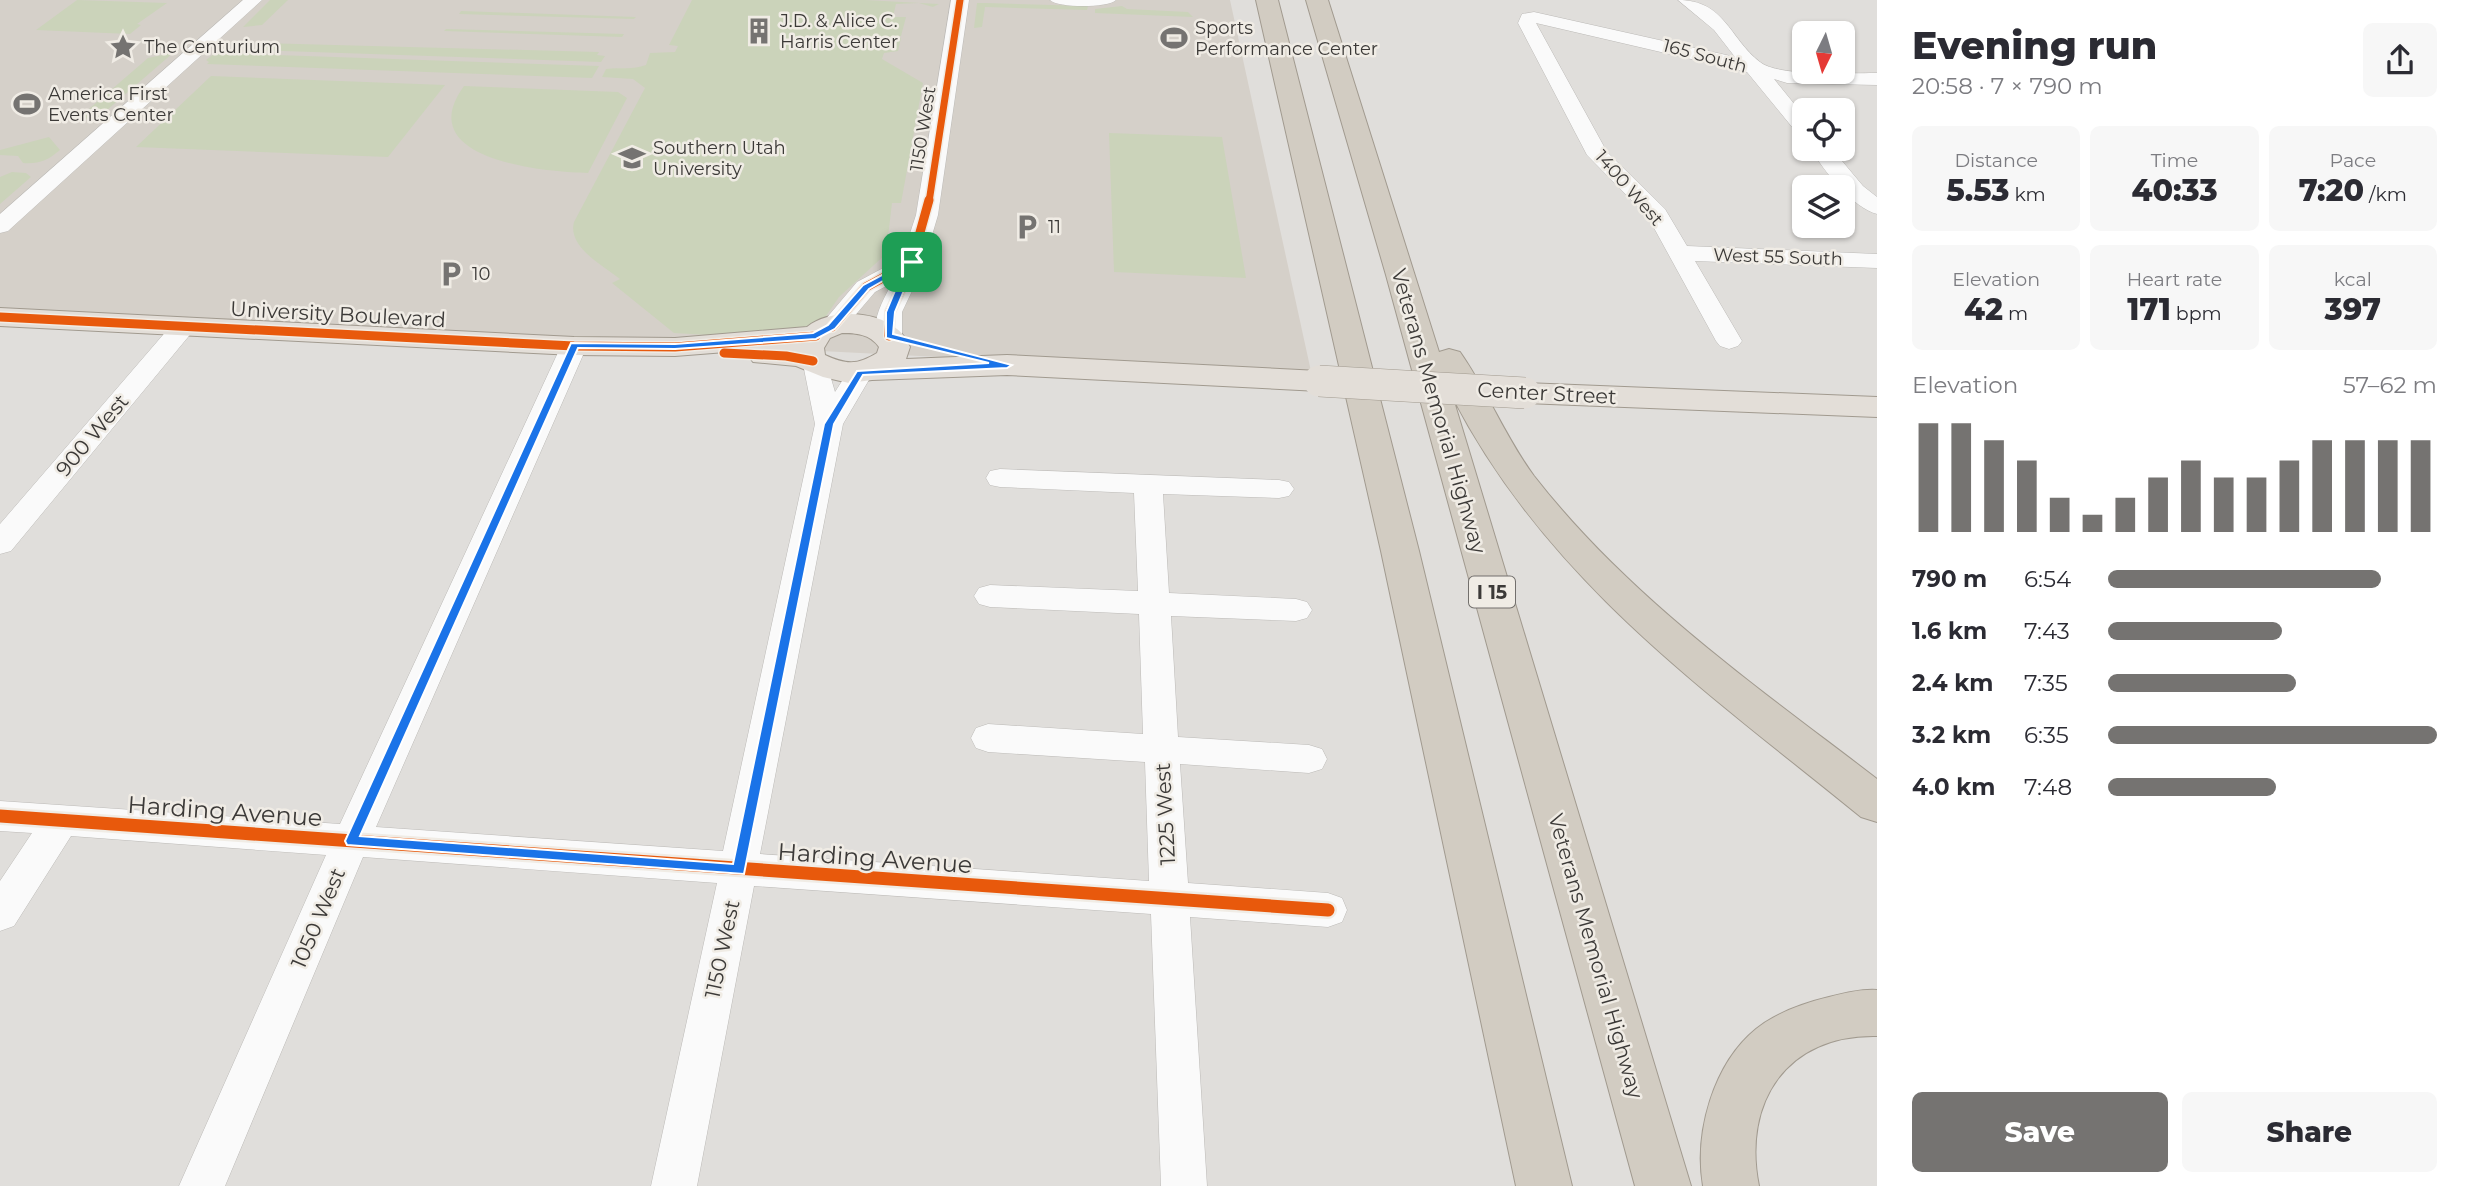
<!DOCTYPE html>
<html lang="en">
<head>
<meta charset="utf-8">
<style>
  body { margin:0; font-family:Montserrat,sans-serif; background:#f7f7f7; color:#2b2b33; height:100vh; display:flex; flex-direction:column; font-size:26px; white-space:nowrap }
  * { box-sizing:border-box; margin:0 }
  p { font-size:23px; color:#7c7c81 }
  .icon { flex:none; width:38px; height:38px; fill:none; stroke:currentColor; stroke-width:2; stroke-linecap:round; stroke-linejoin:round }
  .map { position:relative; flex:1; overflow:hidden }
  .drawer { display:flex; flex-direction:column; background:#fff; width:595px }
  .drawer>* { flex:none }
  .needle { width:46px; rotate:185deg }
  .tools { position:absolute; left:1792px; top:21px; display:grid; gap:14px }
  .tools a { display:grid; place-items:center; width:63px; height:63px; border-radius:10px; background:#fff; box-shadow:0 2px 5px #0004; font-size:35px }
  .pin { position:absolute; display:grid; place-items:center; width:60px; height:60px; color:#fff; margin:-30px; border-radius:14px; box-shadow:0 4px 10px #0006 }
  .round { display:grid; place-items:center; flex:none; width:74px; height:74px; border-radius:10px; background:#f7f7f7 }
  .summary { display:flex; align-items:center; justify-content:space-between; height:119px; padding:0 35px }
  h1 { font-size:38px; font-weight:800; line-height:52px }
  .figures { display:grid; grid-template-columns:repeat(3,1fr); gap:10px; height:119px; padding:7px 35px }
  .figures div { display:grid; align-content:center; border-radius:10px; background:#f7f7f7; text-align:center }
  .figures b { font-size:30px; font-weight:800 }
  .figures small { font-size:19px; font-weight:400 }
  .figures p { font-size:19px }
  .chart { height:196px; padding:14px 35px }
  .chart p { display:flex; justify-content:space-between }
  .chart svg { width:100%; height:126px; margin-top:7px; stroke:#757371; stroke-width:6 }
  .primary-button { display:flex; gap:14px; margin-top:auto; padding:14px 35px }
  .primary-button a { flex:1; height:80px; border-radius:10px; background:#757371; color:#fff; font-size:28px; font-weight:800; line-height:80px; text-align:center }
  .primary-button a+a { background:#f7f7f7; color:#2b2b33 }
  ul { padding:0 35px; list-style:none; font-size:23px }
  li { display:grid; grid-template-columns:112px 84px 1fr; align-items:center; height:52px }
  li i { height:18px; border-radius:9px; background:#757371 }
  main { display:flex; flex:1; min-height:0 }
  .map>svg:first-child { display:block }
</style>
</head>
<body>
<main>
<div class="map">
<svg width="1877" height="1186" viewBox="0 0 1877 1186">
  <rect width="100%" height="100%" fill="#e0dedb"/>
  <path fill="#d5d0c9" d="M0 0H1230L1312 376 0 309Z"/>
  <path fill="#cbd3ba" d="M77 0 167 3 137 24 141 25 130 34 36 30Z
    M270 0H288L262 25 243 27Z
    M692 0H865L939 4 933 7 919 3 896 4 893 17H906L901 36 888 37 901 38 898 51 884 53 882 59 923 83 901 203H892L886 254 839 297 822 322 792 330 740 337 674 333 612 283 620 279C604 266 567 247 574 222L645 88 633 79 602 77 606 69C621 67 632 70 646 65L650 53 675 52 678 46 669 45Z
    M977 3H985L1088 6 1087 10 985 7 982 27 974 28Z
    M1122 6 1127 9 1188 12 1193 17 1095 13V9Z
    M461 11 636 17 634 19 459 14Z
    M446 29 624 34 622 37 444 31Z
    M261 43 599 52 597 55 605 56 601 62 254 50Z
    M173 53 92 123 82 115 148 58Z
    M215 53 599 66 592 78 207 64 209 62 206 60Z
    M211 76 445 85 388 157 136 147Z
    M464 86 618 92 627 98 588 173C544 172 410 160 464 86Z
    M1109 133 1222 137 1246 278 1114 272Z
    M49 137 60 150C47 161 39 164 23 163L18 156 0 155V150Z
    M12 172 26 173 31 177 0 204V177Z"/>
  <g fill="none" stroke-linecap="round" stroke-linejoin="round">
    <g stroke="#bcbab7" stroke-width="1">
      <path id="minor" d="M243 0H262L8 231 0 233V214Z
        M951 0H969L938 215 921 272 902 312V336L898 341 889 344 880 341C868 324 884 299 892 283L875 292 841 332 832 335 823 332 819 327 857 282 902 258 916 215Z
        M1050 0H1116C1108 8 1058 8 1050 0Z
        M1678 0C1725 0 1729 38 1760 62 1778 77 1852 73 1877 73V85L1787 83 1774 79 1804 116V135L1797 133 1747 72 1536 23 1607 152 1665 209 1687 246 1877 254V268L1695 261 1742 341 1738 346 1729 349 1720 346 1716 341 1648 217 1587 155 1518 23 1522 14 1534 12 1735 57 1714 30Z
        M1811 149H1832L1863 186 1877 197V214C1853 208 1823 170 1811 149Z
        M184 318 193 321 197 326 193 331 11 551 0 554V524L175 321Z
        M574 338 583 341 587 346 376 827 723 851 815 424 803 364 807 358 816 356 825 358 835 392 851 367 860 365 869 367 873 373 843 424 760 854 1149 881 1145 762 988 752 976 748 971 738 976 728 988 724 1143 734 1139 614 990 607 979 604 974 596 979 588 990 585 1138 591 1134 493 1000 487 990 485 986 478 990 471 1000 469 1279 480 1289 482 1294 489 1289 496 1279 498 1163 494 1169 593 1296 599 1307 602 1312 610 1307 618 1296 621 1171 616 1178 737 1309 745 1322 749 1327 759 1322 769 1309 773 1180 764 1188 883 1328 893 1342 898 1347 910 1342 922 1328 927 1190 917 1207 1186H1161L1151 914 754 886 697 1186H651L717 883 363 857 225 1186H179L326 855 71 836 14 926 0 931V881L32 833 0 831V801L340 824 561 346 565 341Z"/>
    </g>
    <g stroke="#a19a8f" stroke-width="2">
      <path id="major" d="M0 308 574 337 675 338 807 327C830 309 874 310 897 329 903 333 907 341 910 347L906 359 1007 355 1319 371 1330 374 1335 381 1330 388 1319 391 1007 375 872 380 849 383 823 377 796 366 753 362 748 355 751 350 675 356 574 355 0 326ZM842 333C856 333 870 334 879 347L877 353C857 365 847 365 825 355L824 348 830 338Z
        M1525 383 1877 397V417L1525 403 1513 400 1509 393 1513 386Z"/>
    </g>
    <g stroke="#a19a8f" stroke-width="2">
      <path id="highway" d="M1256 0H1278L1419 551 1572 1186H1516L1381 551Z
        M1306 0H1328L1439 352 1449 349 1460 352C1488 392 1505 437 1534 476 1629 598 1756 686 1877 779V822L1861 817C1705 690 1548 581 1453 398L1691 1186H1635L1386 275Z
        M1877 990V1036C1787 1034 1742 1102 1759 1186H1703C1694 1133 1713 1064 1756 1029 1776 1013 1804 1003 1829 997 1845 993 1861 989 1877 990Z"/>
    </g>
    <use href="#minor" fill="#fafafa" fill-rule="evenodd"/>
    <use href="#major" fill="#e3ded8" fill-rule="evenodd"/>
    <use href="#highway" fill="#d2ccc2" fill-rule="evenodd"/>
    <g stroke="#a19a8f" stroke-width="32" stroke-linecap="butt">
      <path id="major-bridge" d="M1319 381 1525 393"/>
    </g>
    <use href="#major-bridge" stroke="#e3ded8" stroke-width="31"/>
    <g stroke="#f0ece5" stroke-width="10">
      <path id="cycleway-far2" d="M929 202 960 0"/>
    </g>
    <g stroke="#f0ece5" stroke-width="12">
      <path id="cycleway-far1" d="M0 317 574 346 675 347 816 336
        M832 327 866 287 912 262
        M889 336 890 312 909 272 929 200
        M724 353 786 356 813 361"/>
    </g>
    <g stroke="#f0ece5" stroke-width="18">
      <path id="cycleway" d="M0 816 1328 910"/>
    </g>
    <use href="#cycleway-far2" stroke="#e8590c" stroke-width="7"/>
    <use href="#cycleway-far1" stroke="#e8590c" stroke-width="9"/>
    <use href="#cycleway" stroke="#e8590c" stroke-width="13"/>
  </g>
  <path fill="#1a73e8" stroke="#fff" stroke-width="2" fill-rule="evenodd" d="M912 259 916 262 895 312 893 334 1012 365 1007 368 863 375 834 424 744 874 347 845 345 841 571 343 675 344 813 333 828 325 863 285ZM904 269 886 312V338L989 363 857 371 824 424 733 864 360 836 578 348 675 349 816 339 835 329 869 289Z"/>
  <defs>
    <g id="building-bare" transform="scale(2.1)"><path d="M-4-6H4V6H1V3H-1V6H-4ZM-2.5-4.3h1.7v1.8h-1.7ZM.8-4.3h1.7v1.8H.8ZM-2.5-1h1.7V.8h-1.7ZM.8-1h1.7V.8H.8Z" fill="#757371" stroke="#f0ece5" stroke-width="2.5" paint-order="stroke"/></g>
    <g id="stadium-bare" transform="scale(2.1)"><path d="M0-5a6.5 5 0 1 0 0 10a6.5 5 0 1 0 0-10ZM-3.5-1.8h7v3.6h-7Z" fill="#757371" stroke="#f0ece5" stroke-width="2.5" paint-order="stroke"/></g>
    <g id="sight-bare" transform="scale(2.1)"><path d="M0-6L1.8-2.2L6-1.7L2.9 1.2L3.7 5.4L0 3.3L-3.7 5.4L-2.9 1.2L-6-1.7L-1.8-2.2Z" fill="#757371" stroke="#f0ece5" stroke-width="2.5" paint-order="stroke"/></g>
    <g id="university-bare" transform="scale(2.1)"><path d="M0-5L7-2L0 1L-7-2ZM-4 1L0 2.5L4 1V4Q0 6-4 4Z" fill="#757371" stroke="#f0ece5" stroke-width="2.5" paint-order="stroke"/></g>
    <g id="parking-bare" transform="scale(2.1)"><path d="M-3.5-5.5H1a3.5 3.5 0 0 1 0 7H-1V5.5H-3.5ZM-1-3.4V-.6H.8a1.4 1.4 0 0 0 0-2.8Z" fill="#757371" stroke="#f0ece5" stroke-width="2.5" paint-order="stroke"/></g>
  </defs>
  <g fill-rule="evenodd">
    <use href="#building-bare" x="759" y="31"/>
    <use href="#stadium-bare" x="1174" y="38"/>
    <use href="#sight-bare" x="123" y="47"/>
    <use href="#stadium-bare" x="27" y="104"/>
    <use href="#university-bare" x="632" y="158"/>
    <use href="#parking-bare" x="1027" y="227"/>
    <use href="#parking-bare" x="451" y="274"/>
  </g>
  <g text-anchor="middle" dominant-baseline="central" stroke-width="5" stroke-linejoin="round" paint-order="stroke">
    <g font-size="18" fill="#3c3a38" stroke="#f0ece5" text-anchor="start">
      <text x="780" y="21">J.D. &amp; Alice C.<tspan x="780" dy="21">Harris Center</tspan></text>
      <text x="1195" y="28">Sports<tspan x="1195" dy="21">Performance Center</tspan></text>
      <text x="144" y="47">The Centurium</text>
      <text x="48" y="94">America First<tspan x="48" dy="21">Events Center</tspan></text>
      <text x="653" y="148">Southern Utah<tspan x="653" dy="21">University</tspan></text>
      <text x="1048" y="227">11</text>
      <text x="472" y="274">10</text>
    </g>
    <g font-size="18" fill="#3c3a38" stroke="#f0ece5">
      <text transform="translate(1705 56) rotate(15)">165 South</text>
      <text transform="translate(923 129) rotate(-81)">1150 West</text>
      <text transform="translate(1629 188) rotate(49)">1400 West</text>
      <text transform="translate(1778 257) rotate(2)">West 55 South</text>
    </g>
    <rect fill="#f0ece5" stroke="#726f6c" stroke-width="2" x="1469" y="576.5" width="46" height="31" rx="5"/>
    <g font-size="19" font-weight="bold" fill="#3c3a38">
      <text x="1492" y="592">I 15</text>
    </g>
    <g font-size="21" fill="#3c3a38" stroke="#f0ece5">
      <text transform="translate(338 314) rotate(3)">University Boulevard</text>
      <text transform="translate(1547 393) rotate(3)">Center Street</text>
      <text transform="translate(1439 411) rotate(74)">Veterans Memorial Highway</text>
      <text transform="translate(92 435) rotate(-50)">900 West</text>
      <text transform="translate(1165 814) rotate(-93)">1225 West</text>
      <text transform="translate(318 918) rotate(-67)">1050 West</text>
      <text transform="translate(722 949) rotate(-78)">1150 West</text>
      <text transform="translate(1596 956) rotate(74)">Veterans Memorial Highway</text>
    </g>
    <g font-size="24" fill="#3c3a38" stroke="#f0ece5">
      <text transform="translate(225 811) rotate(4)">Harding Avenue</text>
      <text transform="translate(875 858) rotate(4)">Harding Avenue</text>
    </g>
  </g>
</svg>
<div class="tools">
<a><svg class="needle" viewBox="-14 -14 28 28"><path d="M0-13l5 13h-10z" fill="#e53935"/><path d="M0 13l5-13h-10z" fill="#7c7c81"/></svg></a>
<a><svg class="icon" aria-label="locate" viewBox="0 0 24 24"><circle cx="12" cy="12" r="6"/><path d="M12 2v4M12 18v4M2 12h4M18 12h4"/></svg></a>
<a><svg class="icon" aria-label="layers" viewBox="0 0 24 24"><path d="M12 4l9 5-9 5-9-5zM3 14l9 5 9-5"/></svg></a>
</div>
<div class="pin" style="left:912px;top:262px;background:#1e9e55"><svg class="icon" aria-label="arrive" viewBox="0 0 24 24"><path d="M6 21V4h12l-3 4 3 4H6"/></svg></div>
</div>
<section class="drawer">
<div class="summary"><div><h1>Evening run</h1><p>20:58 · 7 × 790 m</p></div><a class="round"><svg class="icon" aria-label="share" viewBox="0 0 24 24"><path d="M12 15V3M7 8l5-5 5 5M5 13v7h14v-7"/></svg></a></div>
<div class="figures">
<div><p>Distance</p><b>5.53<small> km</small></b></div>
<div><p>Time</p><b>40:33</b></div>
<div><p>Pace</p><b>7:20<small> /km</small></b></div>
</div>
<div class="figures">
<div><p>Elevation</p><b>42<small> m</small></b></div>
<div><p>Heart rate</p><b>171<small> bpm</small></b></div>
<div><p>kcal</p><b>397</b></div>
</div>
<div class="chart"><p><span>Elevation</span>57–62 m</p>
<svg viewBox="0 0 160 44" preserveAspectRatio="none"><path d="M5 44V6M15 44V6M25 44V12M35 44V19M45 44V32M55 44V38M65 44V32M75 44V25M85 44V19M95 44V25M105 44V25M115 44V19M125 44V12M135 44V12M145 44V12M155 44V12"/></svg>
</div>
<ul>
<li><b>790 m</b>6:54<i style="width:83%"></i></li>
<li><b>1.6 km</b>7:43<i style="width:53%"></i></li>
<li><b>2.4 km</b>7:35<i style="width:57%"></i></li>
<li><b>3.2 km</b>6:35<i style="width:100%"></i></li>
<li><b>4.0 km</b>7:48<i style="width:51%"></i></li>
</ul>
<div class="primary-button"><a>Save</a><a>Share</a></div>
</section>
</main>
</body>
</html>
